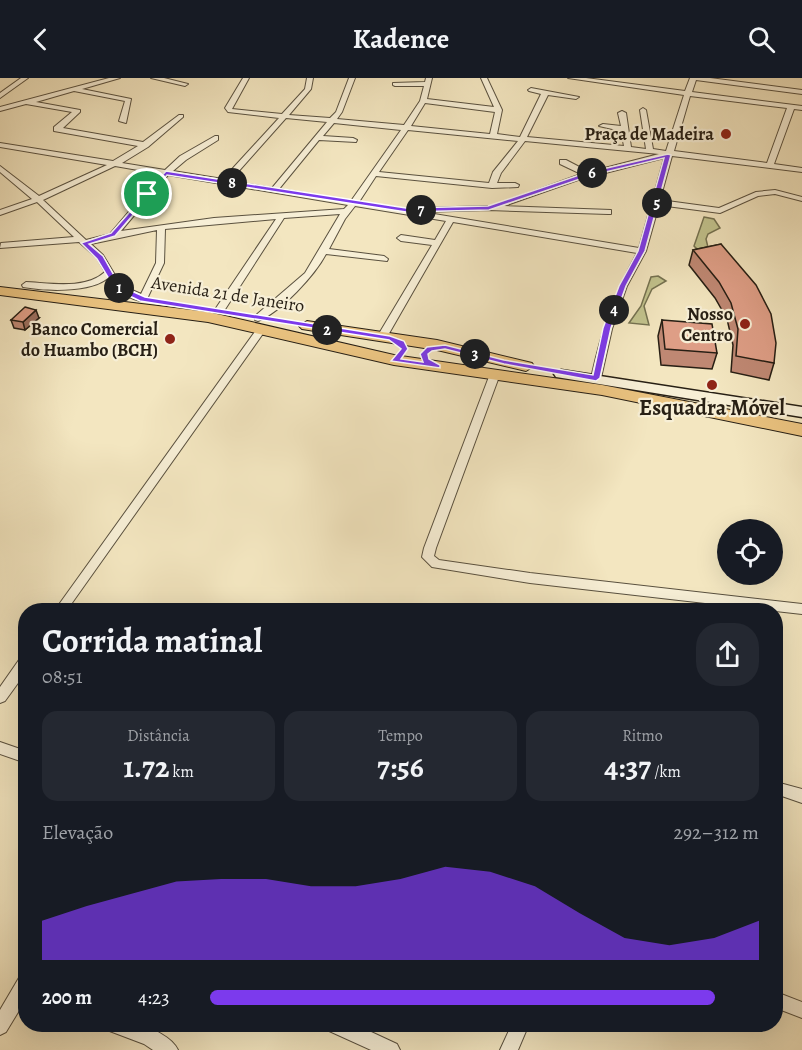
<!DOCTYPE html>
<html lang="pt">
<head>
<meta charset="utf-8">
<style>
  body { margin:0; font-family:Alegreya,serif; background:#242831; color:#f1f3f6; height:100vh; display:flex; flex-direction:column; font-size:22px; white-space:nowrap }
  * { box-sizing:border-box; margin:0 }
  p { font-size:20px; color:#9ea1a6 }
  .icon { flex:none; width:33px; height:33px; fill:none; stroke:currentColor; stroke-width:2; stroke-linecap:round; stroke-linejoin:round }
  .map { position:relative; flex:1; overflow:hidden }
  .sheet { position:absolute; left:18px; top:525px; width:765px; height:429px; display:flex; flex-direction:column; background:#171b24; border-radius:24px; box-shadow:0 6px 24px #0002 }
  .sheet>* { flex:none }
  .controls { position:absolute; left:717px; top:441px; display:grid; gap:12px }
  .controls a { display:grid; place-items:center; width:66px; height:66px; border-radius:50%; background:#171b24; box-shadow:0 6px 24px #0002; font-size:30px }
  .pin { position:absolute; display:grid; place-items:center; width:51px; height:51px; color:#fff; margin:-26px; border:3px solid #fff; border-radius:50%; box-shadow:0 2px 6px #0007 }
  .km { position:absolute; width:30px; height:30px; margin:-15px; border-radius:50%; background:#222; color:#fff; font-size:16px; line-height:30px; text-align:center }
  .round { display:grid; place-items:center; flex:none; width:63px; height:63px; border-radius:24px; background:#242831 }
  .headline { display:flex; align-items:center; justify-content:space-between; height:102px; padding:0 24px }
  h1 { font-size:33px; font-weight:700; line-height:45px }
  .metrics { display:grid; grid-template-columns:repeat(3,1fr); gap:9px; height:102px; padding:6px 24px }
  .metrics div { display:grid; align-content:center; border-radius:15px; background:#242831; text-align:center }
  .metrics b { font-size:30px; font-weight:700 }
  .metrics small { font-size:16px; font-weight:400 }
  .metrics p { font-size:16px }
  .chart { height:168px; padding:12px 24px }
  .chart p { display:flex; justify-content:space-between }
  .chart svg { width:100%; height:108px; margin-top:6px; fill:#7c3aed; opacity:.7 }
  ul { padding:0 24px; list-style:none; font-size:20px }
  li { display:grid; grid-template-columns:96px 72px 1fr; align-items:center; height:45px }
  li i { height:15px; border-radius:8px; background:#7c3aed }
  header { display:flex; justify-content:space-between; align-items:center; height:78px; padding:0 24px; background:#171b24; font-size:27px; font-weight:700 }
  .map>svg:first-child { display:block }
</style>
</head>
<body>
<header><svg class="icon" aria-label="back" viewBox="0 0 24 24"><path d="M15 5l-7 7 7 7"/></svg>Kadence<svg class="icon" aria-label="search" viewBox="0 0 24 24"><circle cx="10" cy="10" r="6"/><path d="M15 15l6 6"/></svg></header>
<div class="map">
<svg width="802" height="972" viewBox="0 0 802 972">
  <rect width="100%" height="100%" fill="#f3e6c0"/>
  <filter id="stains"><feTurbulence type="fractalNoise" baseFrequency=".00333" numOctaves="4"/><feColorMatrix values="0 0 0 0 .2 0 0 0 0 .09 0 0 0 0 .02 0 0 0 .5 -.17"/></filter>
  <radialGradient id="worn" r=".72"><stop offset=".6" stop-color="#630" stop-opacity="0"/><stop offset="1" stop-color="#630" stop-opacity=".3"/></radialGradient>
  <path fill="#c2c38d" stroke="#747150" stroke-width="1.5" d="M704 139 714 141 720 150 708 156 706 161 712 186 694 168Z
    M658 198 666 203 652 211 644 228 649 247 629 245 641 228 651 199Z"/>
  <g fill="none" stroke-linecap="round" stroke-linejoin="round">
    <g stroke="#5a513f" stroke-width="2">
      <path id="street" d="M21 0H28L0 20V15Z
        M109 0H120L82 11 131 21 126 45 119 43 125 23 74 13 36 24 80 32V34L63 50 143 64 179 37H183V39L148 69 122 85 165 92 180 78 215 58H218V62L186 82 173 93 223 101 279 40 228 34 225 30 243 0H249L232 31 282 36 305 11 307 0H313L311 11 289 37 330 40 336 34 349 0H355L342 34 337 41 404 47 420 23 424 8H395L393 7V5L425 4 426 0H432L427 21 494 29 481 0H487L502 32 497 56 520 59 541 16 529 13 528 12 531 10 579 19 576 21 548 17 527 59 624 68 621 53 599 48 603 46 621 48 618 35 622 33 626 35 631 69 646 71 640 32 643 30 646 32 653 71 666 73 684 17 568 0H586L685 13 690 0H710L802 12V16L696 2 692 14 802 28V32L794 31 774 86 802 90V94L672 78 660 122 719 130 756 114 775 112 802 119V123L775 116 758 118 720 135 659 127 646 173 627 208 612 251 601 300 596 303 591 300C602 251 613 219 637 175L453 144 387 259 382 262 377 259 432 167 401 163 397 160 401 157 435 162 446 143 355 128 345 141 329 171 384 178 388 181 387 183 326 176C315 197 281 234 258 243L255 242V238L305 195 340 136 284 140 224 233 219 236 214 233 276 141 165 151 164 185 146 223C132 224 115 212 108 200 90 215 45 213 23 209L22 207 26 204C50 205 85 212 105 194L97 180 79 164 0 170 1 165 74 159 37 124 0 137V132L32 121 0 94V88L39 118 107 87 0 69V65L113 83 138 68 54 53V49L72 34 26 26 0 33V29ZM690 18 787 30 767 85 674 73ZM425 25 495 34 490 56 411 48ZM286 40 327 44 272 110 230 103ZM334 45 401 52 351 123 279 111 319 62 356 64 357 62 353 60 323 58ZM408 52 518 63 493 94 489 105 379 94ZM525 63 659 76 589 94 566 82H560V86L581 96 493 128 417 130 414 133 359 124 376 98 492 110 518 109 519 107 515 105H497L501 95ZM664 77H665L639 170 422 134 489 132 608 136H611V132L504 128 578 102 664 80ZM115 88 161 96 110 156 86 162 43 122ZM168 97 348 127 344 131 214 140 121 153ZM157 152 156 185 141 216 121 207 103 177 91 166Z
        M151 0H164L188 6 185 8Z
        M262 247 267 250 67 532H55L259 248Z
        M495 293 500 296 436 470 434 478 439 482 530 495 802 526V536L530 505 432 489 422 479 424 470 490 296Z
        M26 578V594L5 623 0 625V609L21 579Z
        M0 664 26 673V685L0 676Z
        M776 704 802 711V725L776 716Z
        M26 896V921L6 954 0 957V932L20 898Z
        M776 914 802 924V940L776 930Z
        M105 946C115 946 128 945 138 947 151 949 173 960 178 972H153L144 966 107 952Z
        M325 946H354L397 966 400 972H371L327 952Z
        M512 946H529L518 972H500Z"/>
    </g>
    <g stroke="#271f14" stroke-width="3">
      <path id="secondary" d="M561 292 802 329V339L556 299 554 296Z"/>
    </g>
    <g stroke="#271f14" stroke-width="2">
      <path id="primary" d="M0 209 208 234 394 277 602 307 802 346V358L602 317 394 287 208 244 0 217Z
        M307 243 437 262 532 285 534 288 526 293 437 272 302 251 299 248Z"/>
    </g>
    <use href="#street" fill="#f7efd6" fill-rule="evenodd"/>
    <use href="#secondary" fill="#f7efd6" fill-rule="evenodd"/>
    <use href="#primary" fill="#eac380" fill-rule="evenodd"/>
  </g>
  <path fill="#bf8873" stroke="#271f14" stroke-width="1.5" d="M721 166 774 285 769 302 731 294 733 267 727 241 715 220 689 187 693 172Z
    M39 240 25 252 14 250 11 242Z
    M662 242 717 275 712 291 661 287 658 258Z"/>
  <path fill="#9b6f5e" stroke="#271f14" stroke-width="1.5" d="M36 232 39 240 25 252 23 244Z"/>
  <path fill="#de9e86" stroke="#271f14" stroke-width="1.5" d="M721 166 756 207 771 236 776 265 774 285 736 278 738 251 731 225 719 204 693 172Z
    M25 229 36 232 23 244 11 242Z
    M662 242 712 246 717 275 665 271Z"/>
  <path fill="#7c3aed" stroke="#fff" stroke-width="1.5" fill-rule="evenodd" d="M668 76 671 77 645 173 626 208 611 250 600 300 596 303 504 286 445 271 432 273 428 276 429 281 440 287V290L391 283 401 271 389 262 140 223 115 211 97 181 81 165 111 155 166 93 406 130 488 128 585 95ZM664 80 638 173 619 208 603 250 593 297 504 282 445 267 427 269 420 276 423 284 401 281 408 271 404 263 390 258 145 219 120 208 103 178 89 166 115 158 167 97 406 134 489 132 589 98Z"/>
  <g fill="#8f2418" stroke="#f7efd6" stroke-width="2">
    <circle cx="726" cy="56" r="6"/>
    <circle cx="745" cy="246" r="6"/>
    <circle cx="170" cy="261" r="6"/>
    <circle cx="712" cy="307" r="6"/>
  </g>
  <g text-anchor="middle" dominant-baseline="central" stroke-width="4.5" stroke-linejoin="round" paint-order="stroke">
    <g font-size="18" font-weight="bold" fill="#271f14" stroke="#f7efd6" text-anchor="end">
      <text x="714" y="56">Praça de Madeira</text>
      <text x="733" y="236">Nosso<tspan x="733" dy="21">Centro</tspan></text>
      <text x="158" y="251">Banco Comercial<tspan x="158" dy="21">do Huambo (BCH)</tspan></text>
    </g>
    <g font-size="18" fill="#271f14" stroke="#f7efd6">
      <text transform="translate(228 216) rotate(9)">Avenida 21 de Janeiro</text>
    </g>
    <g font-size="22" font-weight="bold" fill="#271f14" stroke="#f7efd6">
      <text x="712" y="330">Esquadra Móvel</text>
    </g>
  </g>
  <rect width="100%" height="100%" filter="url(#stains)"/>
  <rect width="100%" height="100%" fill="url(#worn)"/>
</svg>
<div class="controls">
<a><svg class="icon" aria-label="locate" viewBox="0 0 24 24"><circle cx="12" cy="12" r="6"/><path d="M12 2v4M12 18v4M2 12h4M18 12h4"/></svg></a>
</div>
<div class="pin" style="left:147px;top:116px;background:#1e9e55"><svg class="icon" aria-label="arrive" viewBox="0 0 24 24"><path d="M6 21V4h12l-3 4 3 4H6"/></svg></div>
<b class="km" style="left:119px;top:210px">1</b>
<b class="km" style="left:327px;top:252px">2</b>
<b class="km" style="left:475px;top:276px">3</b>
<b class="km" style="left:614px;top:232px">4</b>
<b class="km" style="left:657px;top:125px">5</b>
<b class="km" style="left:592px;top:95px">6</b>
<b class="km" style="left:421px;top:132px">7</b>
<b class="km" style="left:232px;top:105px">8</b>
<section class="sheet">
<div class="headline"><div><h1>Corrida matinal</h1><p>08:51</p></div><a class="round"><svg class="icon" aria-label="share" viewBox="0 0 24 24"><path d="M12 15V3M7 8l5-5 5 5M5 13v7h14v-7"/></svg></a></div>
<div class="metrics">
<div><p>Distância</p><b>1.72<small> km</small></b></div>
<div><p>Tempo</p><b>7:56</b></div>
<div><p>Ritmo</p><b>4:37<small> /km</small></b></div>
</div>
<div class="chart"><p><span>Elevação</span>292–312 m</p>
<svg viewBox="0 0 160 44" preserveAspectRatio="none"><path d="M0 44V28L10 22L20 17L30 12L40 11L50 11L60 14L70 14L80 11L90 6L100 8L110 14L120 25L130 35L140 38L150 35L160 28V44z"/></svg>
</div>
<ul>
<li><b>200 m</b>4:23<i style="width:92%"></i></li>
</ul>
</section>
</div>
</body>
</html>
